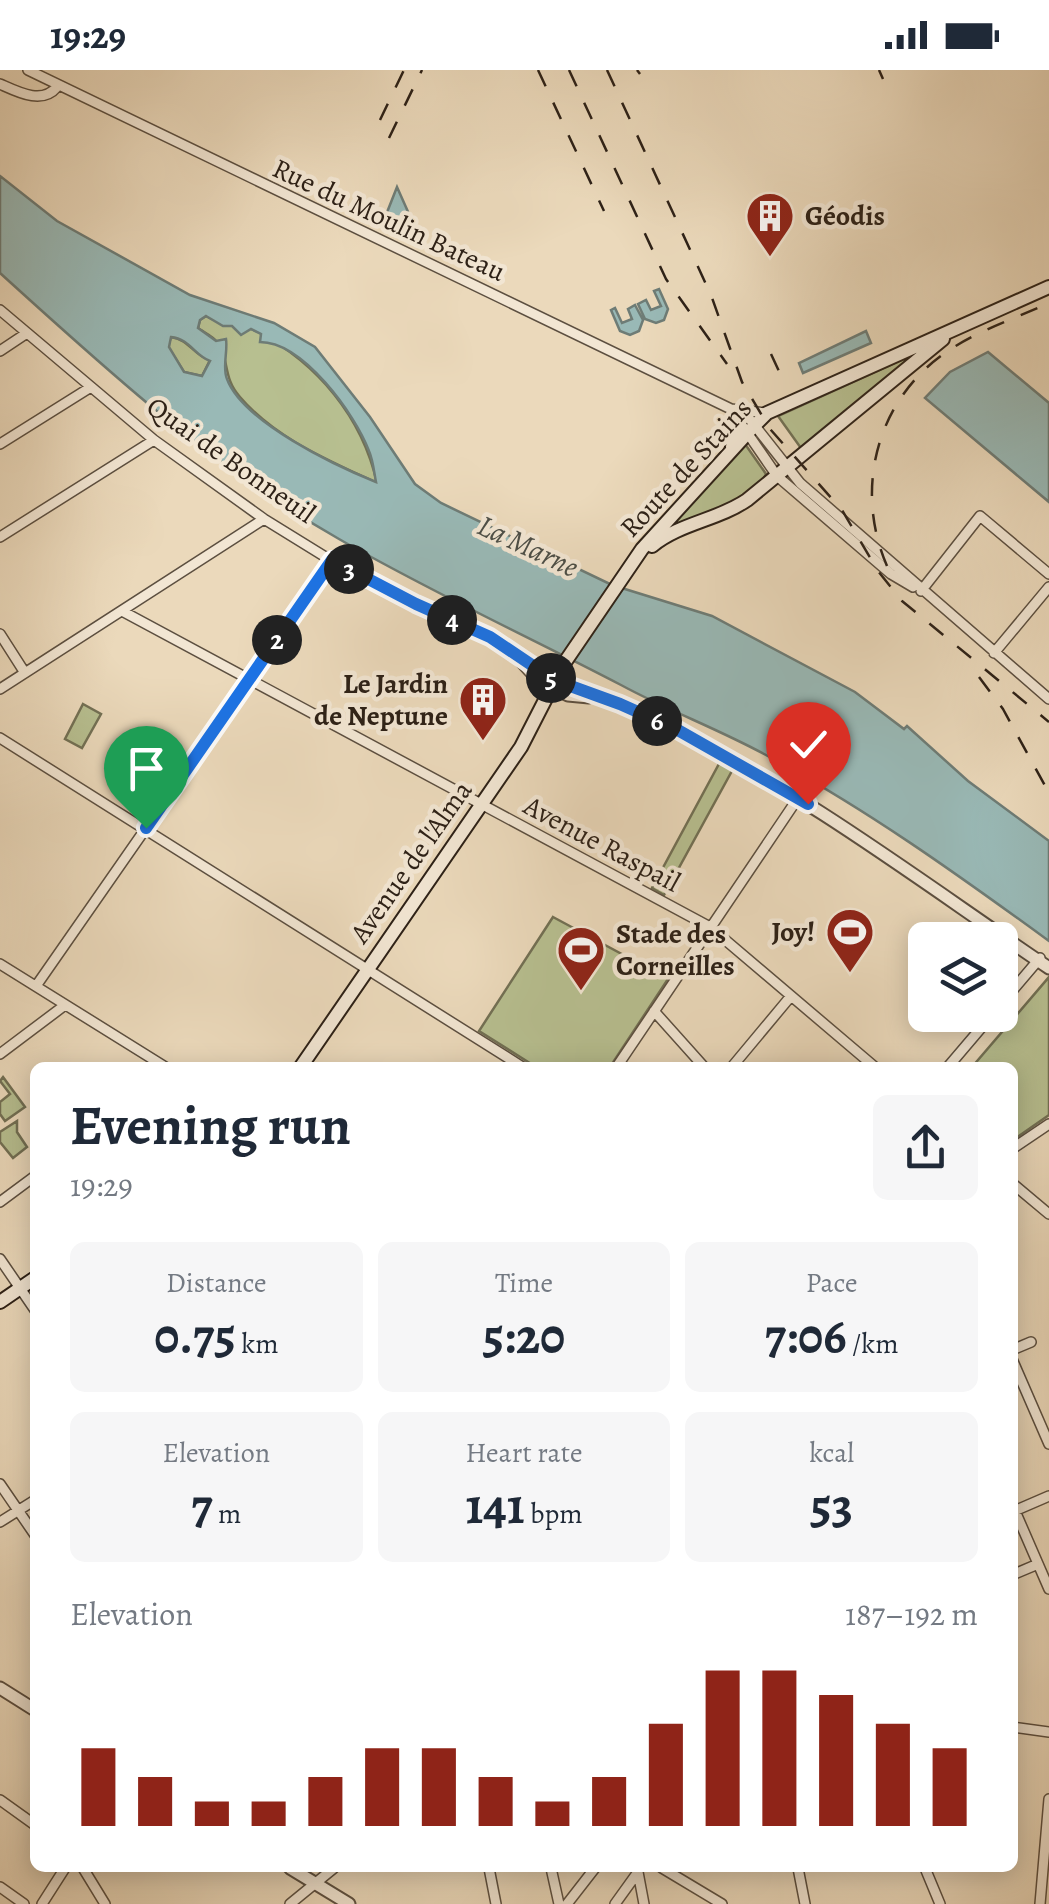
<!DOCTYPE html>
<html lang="en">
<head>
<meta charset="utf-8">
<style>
  body { margin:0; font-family:Alegreya,serif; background:#f6f6f7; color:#1f2937; height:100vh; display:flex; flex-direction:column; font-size:38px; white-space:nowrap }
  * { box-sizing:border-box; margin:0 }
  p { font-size:32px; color:#747a83 }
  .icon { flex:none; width:55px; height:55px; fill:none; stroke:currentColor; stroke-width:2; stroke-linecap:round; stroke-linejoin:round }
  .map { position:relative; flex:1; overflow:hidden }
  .sheet { position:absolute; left:30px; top:992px; width:988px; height:810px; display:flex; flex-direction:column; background:#fff; border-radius:15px; box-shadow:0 5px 25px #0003 }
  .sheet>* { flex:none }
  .tools { position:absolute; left:908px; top:852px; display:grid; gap:20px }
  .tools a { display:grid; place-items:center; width:110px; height:110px; border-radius:15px; background:#fff; box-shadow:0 5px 25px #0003; font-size:50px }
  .pin { position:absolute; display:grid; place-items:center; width:85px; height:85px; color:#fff; margin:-102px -42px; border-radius:50% 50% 50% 0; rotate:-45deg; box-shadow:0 0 10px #0007 }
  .pin .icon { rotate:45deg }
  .km { position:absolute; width:50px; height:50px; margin:-25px; border-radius:50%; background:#222; color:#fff; font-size:28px; line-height:50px; text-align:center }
  .round { display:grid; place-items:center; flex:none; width:105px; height:105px; border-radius:15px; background:#f6f6f7 }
  .overview { display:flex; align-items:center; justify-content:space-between; height:170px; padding:0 40px }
  h1 { font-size:55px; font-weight:600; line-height:75px }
  .stats { display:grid; grid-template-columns:repeat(3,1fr); gap:15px; height:170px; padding:10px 40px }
  .stats div { display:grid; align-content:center; border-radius:15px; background:#f6f6f7; text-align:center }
  .stats b { font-size:50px; font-weight:600 }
  .stats small { font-size:28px; font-weight:400 }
  .stats p { font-size:28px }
  .chart { height:280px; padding:20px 40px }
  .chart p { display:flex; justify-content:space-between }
  .chart svg { width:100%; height:180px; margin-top:10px; stroke:#8f2418; stroke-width:6 }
  .status { display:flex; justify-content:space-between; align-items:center; height:70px; padding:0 50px; background:#fff; direction:ltr }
  .status svg { height:28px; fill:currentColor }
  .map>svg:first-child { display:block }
</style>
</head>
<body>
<div class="status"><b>19:29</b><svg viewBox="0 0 49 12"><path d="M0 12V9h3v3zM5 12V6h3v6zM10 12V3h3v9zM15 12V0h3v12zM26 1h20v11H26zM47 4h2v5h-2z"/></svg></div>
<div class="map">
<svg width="1049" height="1834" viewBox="0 0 1049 1834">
  <rect width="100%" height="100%" fill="#ebd9bb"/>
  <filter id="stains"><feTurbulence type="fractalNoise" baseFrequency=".002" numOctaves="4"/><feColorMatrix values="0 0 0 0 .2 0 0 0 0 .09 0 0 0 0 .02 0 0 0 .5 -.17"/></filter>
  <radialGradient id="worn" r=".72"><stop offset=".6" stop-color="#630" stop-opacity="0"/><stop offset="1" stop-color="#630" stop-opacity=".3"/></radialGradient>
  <path fill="#b7bf90" stroke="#727054" stroke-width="2.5" d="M206 246C224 257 241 253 258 262 318 294 362 347 377 413 328 390 276 369 240 327 222 307 230 289 217 272 213 266 203 262 198 258L200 250Z
    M171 267C189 269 194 286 210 290L202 306 184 302 168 277Z
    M910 286 912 287 803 381 778 346Z
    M745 374 766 404C754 433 694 449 666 460Z
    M83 634 101 644 82 678 65 669Z
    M720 692 733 699 664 825 652 818Z
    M553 847 668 909 610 997H536L479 961Z
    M1049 907V1045L1013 1070 1012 998 972 997Z
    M3 1007 25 1037 5 1051 0 1044V1032L10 1024 0 1011Z
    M17 1051V1062L27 1077 13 1088 0 1072V1062Z"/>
  <path fill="#99b9b6" stroke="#6e7c76" stroke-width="2.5" fill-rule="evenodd" d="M0 106 57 151 190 225 274 253 315 277 370 347 415 414 441 433 612 515 712 546 855 622 904 659 907 656 968 711 1049 771V871C957 804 865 738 764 684 718 659 667 640 621 615 527 566 431 522 339 469 211 396 108 301 0 203ZM206 246 223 256H232L241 265 251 259 261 264 260 272C303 272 355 344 369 381 373 390 374 402 376 412 336 396 243 352 227 309 222 297 228 282 226 269L216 271 198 258 200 250ZM171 267C190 269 194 285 210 291L202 306 184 302 169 277Z
    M397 117 417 162 415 166 384 150Z
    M659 219 668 239 664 250 656 253 645 249 638 234 646 230 651 240 661 236 654 221Z
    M635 235 643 250 639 261 630 265 620 261 611 240 615 238 622 253 632 249 628 239Z
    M866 261 871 273 803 303 799 293Z
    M988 282 1049 333V432L925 328 950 302Z"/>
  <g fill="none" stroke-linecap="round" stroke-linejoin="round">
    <g stroke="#5c4f40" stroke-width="12">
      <path id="minor" d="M28 0 731 339 767 343
        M0 14C18 22 42 35 57 17
        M0 240 154 370 264 449 332 491 507 576 554 610
        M0 281 27 263
        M744 342 800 413 1049 629
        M735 345 777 406 891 504 913 517
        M0 374 91 317
        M0 467 154 370
        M921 521 980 446 1049 504
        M122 541 710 857 876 998
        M0 564 25 603
        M512 583 533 606 551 617
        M994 583 1049 517
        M0 619 264 449
        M0 668 524 998
        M0 894 167 998
        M36 916 332 491
        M1000 935 1040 888
        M654 941 705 998
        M0 984 65 935
        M616 998 798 728
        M731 998 791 926
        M947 998 992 945
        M1012 1079 1049 1054
        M1012 1113 1049 1144
        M0 1132 35 1106
        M0 1189 35 1240
        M1012 1280 1031 1272
        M1012 1289 1049 1374
        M0 1414 35 1465
        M1012 1434 1049 1519
        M1012 1442 1049 1426
        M0 1452 35 1430
        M1012 1505 1038 1494
        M1012 1657 1049 1662
        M0 1730 35 1755
        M83 1798 105 1834
        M489 1798 496 1834
        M551 1798 559 1834
        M662 1798 722 1834
        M798 1798 805 1834
        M925 1798 940 1834
        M638 1802 644 1834
        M0 1817 24 1834
        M42 1834 65 1798
        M290 1834 334 1798
        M567 1834 595 1798
        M615 1834 638 1802
        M1040 1834 1049 1729"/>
    </g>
    <g stroke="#5c4f40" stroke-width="15">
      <path id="tertiary" d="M554 610C595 626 636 639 675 659 808 725 926 815 1049 898
        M551 617 568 625 589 627
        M0 1618 35 1640
        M290 1798 349 1834"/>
    </g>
    <g stroke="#2d2117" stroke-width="16">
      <path id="secondary" d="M732 377 737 363 735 345
        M652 476C680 453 718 450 747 430L943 269
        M300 998 521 677 563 595 642 479 754 356 767 343 1049 217
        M0 1232 35 1208"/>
    </g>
    <use href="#minor" stroke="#f2e6d3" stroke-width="9"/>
    <use href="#tertiary" stroke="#f2e6d3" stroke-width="11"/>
    <use href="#secondary" stroke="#f2e6d3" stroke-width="12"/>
    <path stroke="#2d2117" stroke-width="2.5" stroke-dasharray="18 18" stroke-linecap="butt" d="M538 0 604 141
      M569 0 666 209 727 294
      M607 0 711 225 742 312 770 359 842 440 878 501 902 531 1049 652
      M637 0 640 4
      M879 0 883 9
      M380 50 404 0
      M389 68 422 0
      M771 284 783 310
      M887 496C854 420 876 331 945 283 976 261 1014 249 1049 233
      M979 607 1003 639 1049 723"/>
  </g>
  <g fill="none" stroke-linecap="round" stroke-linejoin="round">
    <g stroke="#fff" stroke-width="20">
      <path id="route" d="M146 758 332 490 416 534 490 567 554 610 620 634 676 659 808 734"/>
    </g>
    <use href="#route" stroke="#1a73e8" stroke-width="12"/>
  </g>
  <defs>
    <g id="building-pin" transform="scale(2.5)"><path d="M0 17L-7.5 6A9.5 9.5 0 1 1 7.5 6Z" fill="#8f2418" stroke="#f2e6d3"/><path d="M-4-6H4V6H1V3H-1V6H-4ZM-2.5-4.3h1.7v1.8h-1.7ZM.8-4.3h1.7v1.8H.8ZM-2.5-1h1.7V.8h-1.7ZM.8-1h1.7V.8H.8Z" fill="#fff"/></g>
    <g id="stadium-pin" transform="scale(2.5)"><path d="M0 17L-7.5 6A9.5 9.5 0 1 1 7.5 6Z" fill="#8f2418" stroke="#f2e6d3"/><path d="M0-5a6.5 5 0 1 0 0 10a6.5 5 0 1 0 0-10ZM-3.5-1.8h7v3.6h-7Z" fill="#fff"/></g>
  </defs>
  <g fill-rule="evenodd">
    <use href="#building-pin" x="770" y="146"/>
    <use href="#building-pin" x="483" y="630"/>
    <use href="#stadium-pin" x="850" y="862"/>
    <use href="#stadium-pin" x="581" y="880"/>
  </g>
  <g text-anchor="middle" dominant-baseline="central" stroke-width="9" stroke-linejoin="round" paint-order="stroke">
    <g font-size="28" font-weight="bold" fill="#2d2117" stroke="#f2e6d3" text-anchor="start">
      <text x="805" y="146">Géodis</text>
      <text x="448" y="614" text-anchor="end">Le Jardin<tspan x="448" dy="32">de Neptune</tspan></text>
      <text x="815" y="862" text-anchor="end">Joy!</text>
      <text x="616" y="864">Stade des<tspan x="616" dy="32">Corneilles</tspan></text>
    </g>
    <g font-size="28" fill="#2d2117" stroke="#f2e6d3">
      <text transform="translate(389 150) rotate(25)">Rue du Moulin Bateau</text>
      <text transform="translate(231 390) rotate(35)">Quai de Bonneuil</text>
      <text transform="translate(686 398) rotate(-47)">Route de Stains</text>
      <text transform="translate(602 774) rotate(28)">Avenue Raspail</text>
      <text transform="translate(411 792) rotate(-55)">Avenue de l'Alma</text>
    </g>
    <g font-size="30" font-style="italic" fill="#4d4f47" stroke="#f2e6d3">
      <text transform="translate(528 476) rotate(25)">La Marne</text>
    </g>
  </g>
  <rect width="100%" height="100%" filter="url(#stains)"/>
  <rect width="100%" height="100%" fill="url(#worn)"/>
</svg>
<div class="tools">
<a><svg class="icon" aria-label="layers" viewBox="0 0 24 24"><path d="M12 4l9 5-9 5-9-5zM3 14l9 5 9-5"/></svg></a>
</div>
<div class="pin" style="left:146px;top:758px;background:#1e9e55"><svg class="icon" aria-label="arrive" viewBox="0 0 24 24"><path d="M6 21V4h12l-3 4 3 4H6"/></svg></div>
<div class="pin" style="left:808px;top:734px;background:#d93025"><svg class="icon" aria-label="check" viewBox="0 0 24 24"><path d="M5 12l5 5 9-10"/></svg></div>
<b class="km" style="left:277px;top:570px">2</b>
<b class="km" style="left:349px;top:499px">3</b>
<b class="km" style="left:452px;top:550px">4</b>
<b class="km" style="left:551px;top:608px">5</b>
<b class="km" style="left:657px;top:651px">6</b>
<section class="sheet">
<div class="overview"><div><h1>Evening run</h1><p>19:29</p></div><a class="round"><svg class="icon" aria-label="share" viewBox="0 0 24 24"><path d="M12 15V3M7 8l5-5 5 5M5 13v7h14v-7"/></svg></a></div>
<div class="stats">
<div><p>Distance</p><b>0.75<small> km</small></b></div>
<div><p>Time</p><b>5:20</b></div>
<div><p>Pace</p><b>7:06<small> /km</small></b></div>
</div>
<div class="stats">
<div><p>Elevation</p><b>7<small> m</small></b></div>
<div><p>Heart rate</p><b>141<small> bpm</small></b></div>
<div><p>kcal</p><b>53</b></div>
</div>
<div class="chart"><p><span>Elevation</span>187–192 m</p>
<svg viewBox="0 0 160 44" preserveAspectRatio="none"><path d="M5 44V25M15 44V32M25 44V38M35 44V38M45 44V32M55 44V25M65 44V25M75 44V32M85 44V38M95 44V32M105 44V19M115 44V6M125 44V6M135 44V12M145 44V19M155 44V25"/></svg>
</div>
</section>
</div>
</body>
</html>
